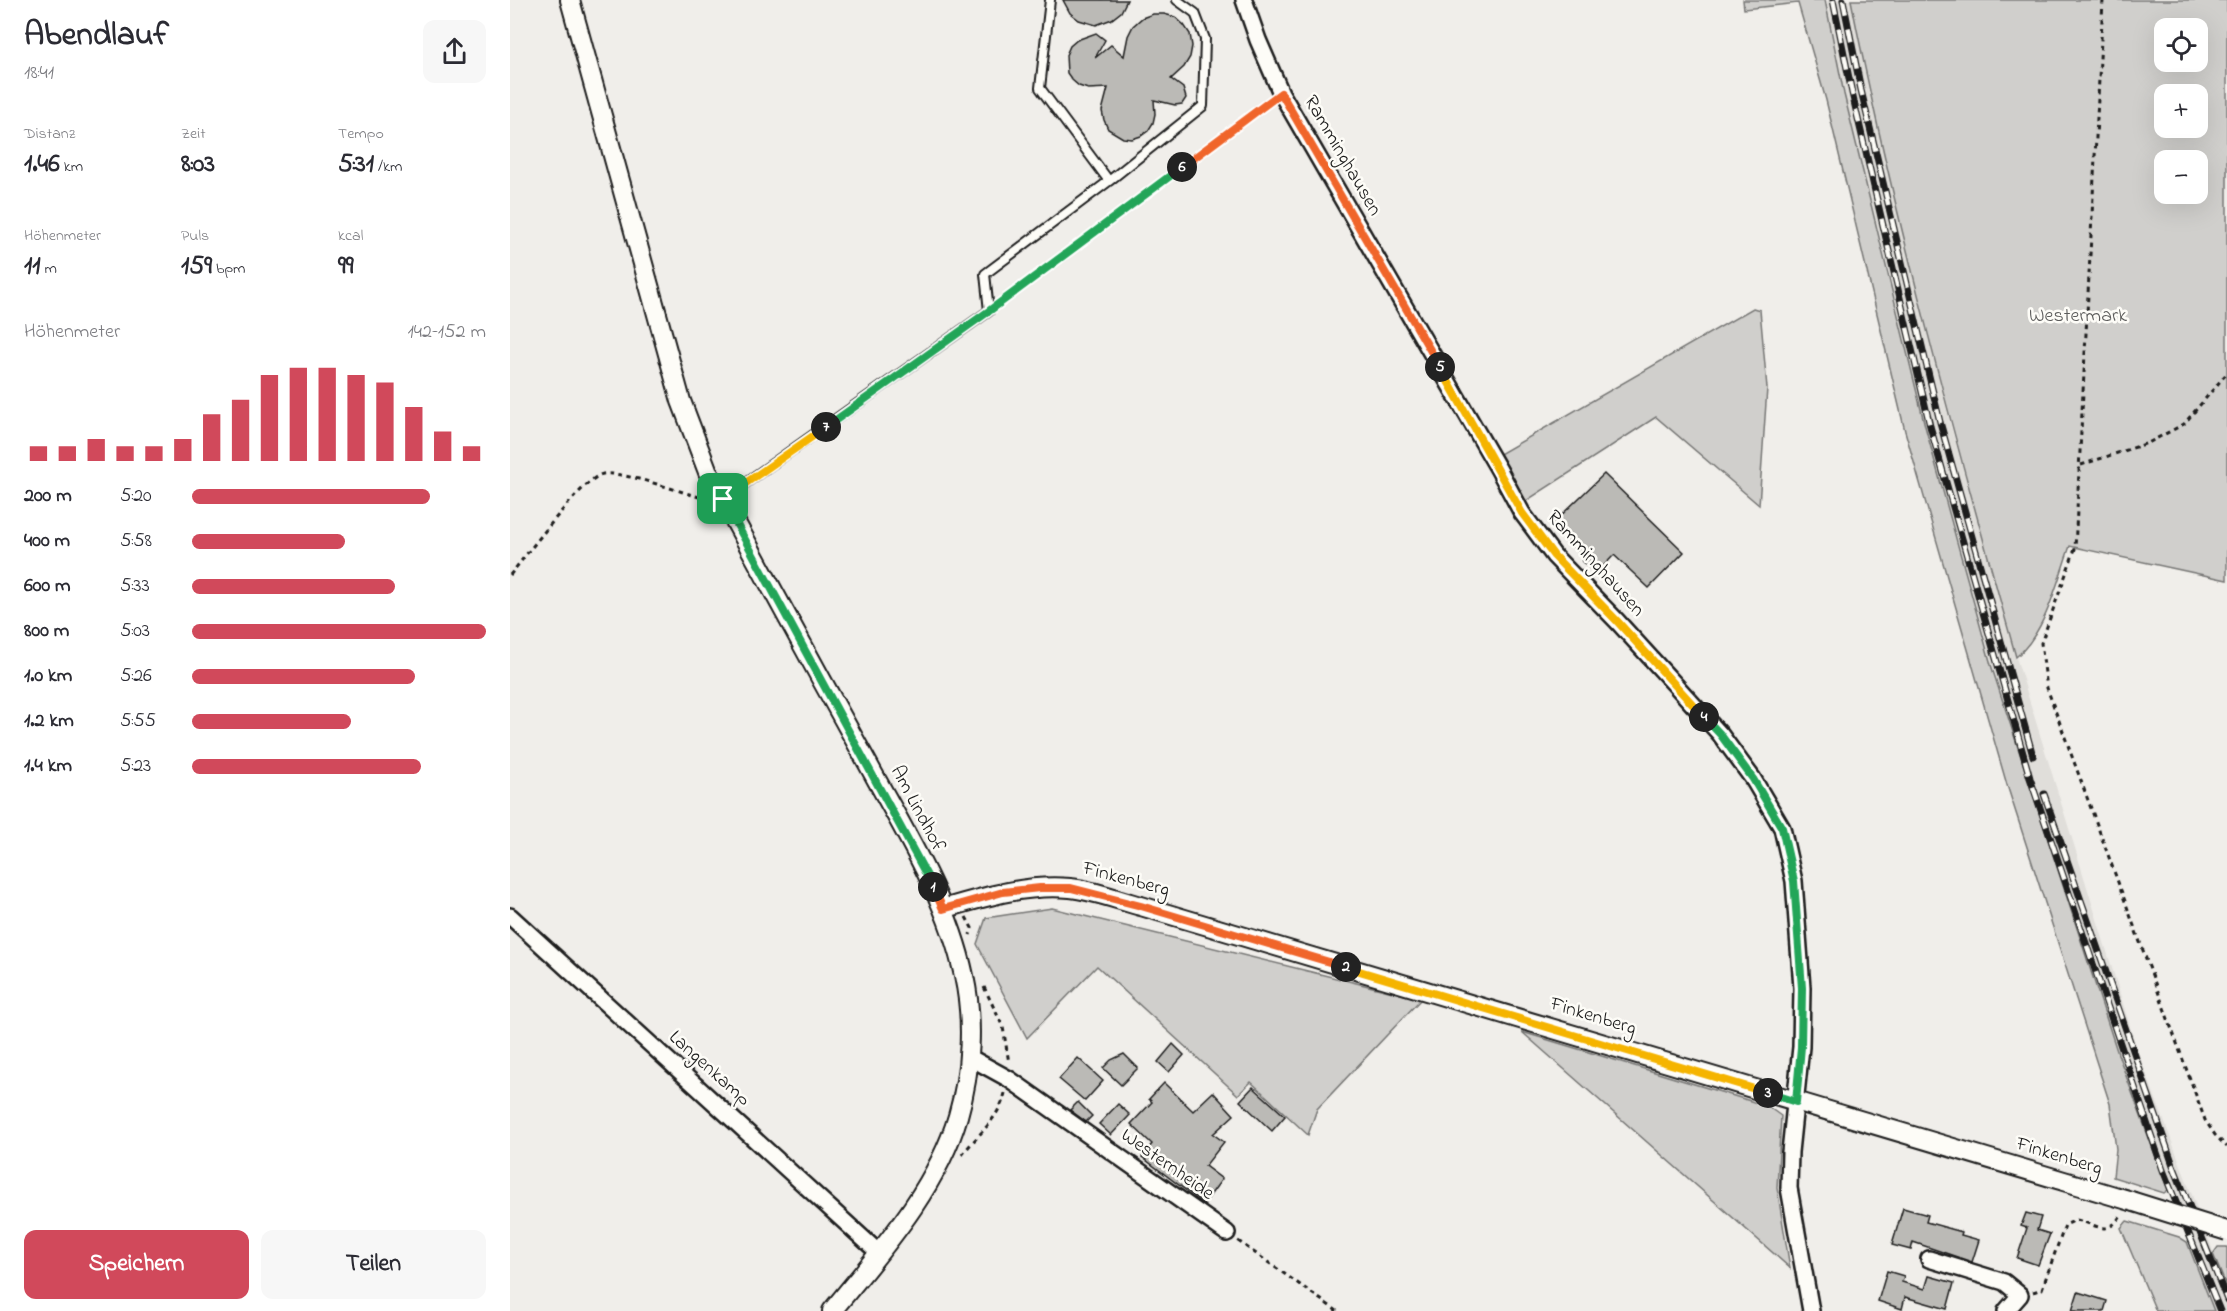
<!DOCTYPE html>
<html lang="de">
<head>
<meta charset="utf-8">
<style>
  body { margin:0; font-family:"Indie Flower",sans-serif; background:#f7f7f7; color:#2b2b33; height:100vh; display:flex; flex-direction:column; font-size:22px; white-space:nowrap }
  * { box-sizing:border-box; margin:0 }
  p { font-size:20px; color:#7c7c81 }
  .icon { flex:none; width:33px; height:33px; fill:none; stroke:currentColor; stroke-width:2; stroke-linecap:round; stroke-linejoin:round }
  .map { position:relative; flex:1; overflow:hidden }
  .panel { display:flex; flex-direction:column; background:#fff; width:510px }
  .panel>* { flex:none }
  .fabs { position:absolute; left:1644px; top:18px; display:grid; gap:12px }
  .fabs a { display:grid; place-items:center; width:54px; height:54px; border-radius:12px; background:#fff; box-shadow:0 6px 24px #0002; font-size:30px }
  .pin { position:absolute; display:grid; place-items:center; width:51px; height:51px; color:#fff; margin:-26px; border-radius:12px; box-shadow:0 3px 9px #0006 }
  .km { position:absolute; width:30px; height:30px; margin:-15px; border-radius:50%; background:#222; color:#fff; font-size:16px; line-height:30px; text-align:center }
  .round { display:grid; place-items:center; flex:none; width:63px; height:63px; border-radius:12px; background:#f7f7f7 }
  .headline { display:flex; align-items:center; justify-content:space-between; height:102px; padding:0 24px }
  h1 { font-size:33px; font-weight:800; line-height:45px }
  .stats { display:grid; grid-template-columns:repeat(3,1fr); gap:9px; height:102px; padding:6px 24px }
  .stats div { display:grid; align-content:center }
  .stats b { font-size:26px; font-weight:800 }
  .stats small { font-size:16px; font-weight:400 }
  .stats p { font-size:16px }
  .chart { height:168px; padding:12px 24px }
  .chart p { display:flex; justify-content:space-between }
  .chart svg { width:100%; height:108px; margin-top:6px; stroke:#d1495b; stroke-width:6 }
  .action { display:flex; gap:12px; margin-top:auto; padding:12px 24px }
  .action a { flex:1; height:69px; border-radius:12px; background:#d1495b; color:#fff; font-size:24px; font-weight:800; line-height:69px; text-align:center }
  .action a+a { background:#f7f7f7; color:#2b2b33 }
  ul { padding:0 24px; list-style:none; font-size:20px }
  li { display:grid; grid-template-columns:96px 72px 1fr; align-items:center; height:45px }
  li i { height:15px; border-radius:8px; background:#d1495b }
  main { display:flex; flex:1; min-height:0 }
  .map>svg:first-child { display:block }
</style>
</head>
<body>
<main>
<section class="panel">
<div class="headline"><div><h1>Abendlauf</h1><p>18:41</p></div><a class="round"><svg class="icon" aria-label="share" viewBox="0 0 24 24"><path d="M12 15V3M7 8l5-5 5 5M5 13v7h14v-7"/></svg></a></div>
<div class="stats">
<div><p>Distanz</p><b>1.46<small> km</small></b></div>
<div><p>Zeit</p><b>8:03</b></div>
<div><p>Tempo</p><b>5:31<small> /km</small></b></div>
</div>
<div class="stats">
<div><p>Höhenmeter</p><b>11<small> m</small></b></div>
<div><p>Puls</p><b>159<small> bpm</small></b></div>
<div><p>kcal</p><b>99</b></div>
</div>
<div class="chart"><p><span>Höhenmeter</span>142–152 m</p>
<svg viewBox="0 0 160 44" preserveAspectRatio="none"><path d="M5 44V38M15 44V38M25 44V35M35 44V38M45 44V38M55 44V35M65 44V25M75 44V19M85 44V9M95 44V6M105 44V6M115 44V9M125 44V12M135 44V22M145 44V32M155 44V38"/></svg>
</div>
<ul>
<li><b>200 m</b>5:20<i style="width:81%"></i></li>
<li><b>400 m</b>5:58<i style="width:52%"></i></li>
<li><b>600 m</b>5:33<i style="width:69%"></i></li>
<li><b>800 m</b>5:03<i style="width:100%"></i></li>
<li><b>1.0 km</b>5:26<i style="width:76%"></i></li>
<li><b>1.2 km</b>5:55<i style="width:54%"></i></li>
<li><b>1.4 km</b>5:23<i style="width:78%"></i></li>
</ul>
<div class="action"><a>Speichern</a><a>Teilen</a></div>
</section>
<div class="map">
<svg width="1717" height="1311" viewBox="0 0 1717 1311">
  <rect width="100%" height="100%" fill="#f0eeea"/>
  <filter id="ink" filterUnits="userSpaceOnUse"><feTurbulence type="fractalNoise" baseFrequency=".0167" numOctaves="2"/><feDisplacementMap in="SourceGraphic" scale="12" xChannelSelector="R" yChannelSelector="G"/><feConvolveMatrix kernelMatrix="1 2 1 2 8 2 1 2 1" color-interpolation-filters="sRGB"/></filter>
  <g filter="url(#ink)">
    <path fill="#e0deda" d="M1315 0H1341L1358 87 1439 419 1506 657 1627 1049 1717 1288V1311H1704L1608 1054 1481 665 1415 426 1334 94Z"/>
    <path fill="#d0cfcc" stroke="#767674" stroke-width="1.5" fill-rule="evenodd" d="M1233 0H1315L1334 94 1415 426 1481 665 1608 1054 1658 1190 1654 1193 1603 1177 1606 1149 1600 1104 1497 785 1395 431 1316 100 1288 3 1234 9Z
      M1341 0H1717V580L1560 546C1547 582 1536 632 1506 657 1445 440 1385 222 1341 0ZM1688 28V62H1654V28ZM1688 94V128H1654V94ZM1688 160V194H1654V160Z
      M1243 308 1250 310 1257 388 1249 505 1146 417 1016 501 988 455Z
      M542 908 911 999 807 1109 798 1135 741 1082 728 1095 587 966 517 1038 467 944 476 918Z
      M1012 1032 1257 1106 1271 1116 1267 1188 1280 1268Z
      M1617 1221 1669 1237 1677 1242 1704 1311H1646L1611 1228Z
      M1708 1247H1717V1288L1703 1254Z"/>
    <path fill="#bbbab6" stroke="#1c1c1c" stroke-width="1.5" d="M553 0H617L611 12 602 19 586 25 569 20 560 13Z
      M643 14H654L665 17 674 25 680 34 682 46 680 57 674 67 661 79 673 88 676 98 672 104 665 105 644 100 645 114 643 123 638 131 631 136 622 139 613 138 598 129 594 120 592 111 598 88 578 89 569 86 562 80 557 73 556 55 560 46 567 40 586 33 595 40 585 58 601 45 614 56 618 36 623 26 632 18Z
      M1094 474 1174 552 1139 588 1104 555 1086 574 1072 561 1075 558 1041 525Z
      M663 1044 674 1055 659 1072 648 1062Z
      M614 1054 628 1068 611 1085 593 1068 601 1060Z
      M568 1058 593 1081 575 1101 549 1079Z
      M654 1083 683 1111 703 1092 724 1115 703 1134 714 1142 695 1166 712 1179 694 1204 632 1157 642 1144 621 1124 642 1102 639 1099Z
      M743 1087 775 1116 762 1131 730 1101Z
      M568 1102 582 1116 576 1122 560 1110Z
      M608 1104 620 1115 601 1135 589 1124Z
      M1393 1208 1418 1215 1416 1222 1452 1232 1451 1235 1469 1240 1462 1262 1403 1242 1401 1250 1382 1245Z
      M1516 1213 1531 1217 1527 1230 1540 1234 1528 1265 1507 1258 1517 1228 1511 1226Z
      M1377 1271 1394 1276 1392 1282 1415 1289 1419 1276 1444 1283 1437 1309 1395 1297 1392 1309 1368 1301Z
      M1568 1292 1597 1301 1594 1311H1562Z"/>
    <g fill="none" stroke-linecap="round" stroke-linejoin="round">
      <g stroke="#1c1c1c" stroke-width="12">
        <path id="service" d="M540 0 530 88 599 181
          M214 498 479 311 475 274 599 181 693 106 695 39 685 13 667 0"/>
      </g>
      <g stroke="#1c1c1c" stroke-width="20">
        <path id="minor" d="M734 0 748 40 771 93 989 470 1012 513 1044 556 1107 621 1210 734 1243 779 1272 828 1284 881 1292 988 1291 1047 1280 1152 1279 1188 1301 1311
          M0 916 369 1253
          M459 1057 499 1079 717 1233
          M1419 1259 1494 1282 1510 1295 1496 1311"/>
      </g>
      <g stroke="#1c1c1c" stroke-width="22">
        <path id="tertiary" d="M60 0 171 401 198 472 213 499C261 587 309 676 358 764 394 831 438 900 454 976 464 1021 461 1071 448 1116 427 1189 369 1253 322 1311
          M433 909C474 897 516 884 560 888 583 890 608 900 631 906L1621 1201"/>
      </g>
      <path stroke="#1c1c1c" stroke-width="3" stroke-dasharray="4.5 4.5" stroke-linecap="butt" d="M1593 0 1565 549 1531 643 1537 688 1695 1120 1705 1135 1717 1147
        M489 304 760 101
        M1571 465 1638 443 1674 424 1717 373
        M0 575C15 557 74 477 93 474 113 471 174 493 196 499
        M456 917 462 928 460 935
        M474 987 493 1027 499 1063
        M452 1155C467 1135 489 1119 495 1093
        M728 1241 827 1311
        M1523 1292 1532 1289 1555 1225 1566 1220C1587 1224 1597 1238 1611 1215"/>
      <use href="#service" stroke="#fdfcf7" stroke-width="8"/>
      <use href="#minor" stroke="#fdfcf7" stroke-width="15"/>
      <use href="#tertiary" stroke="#fdfcf7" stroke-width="18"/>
      <g stroke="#1c1c1c" stroke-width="7">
        <path id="rail" d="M1323 0 1342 93 1420 426 1520 778 1653 1170 1710 1311
          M1333 0 1351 90 1430 422 1523 756
          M1534 794 1663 1165 1717 1300"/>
      </g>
      <use href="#rail" stroke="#fdfcf7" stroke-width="4.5" stroke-dasharray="14" stroke-linecap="butt"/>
      <g stroke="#1c1c1c" stroke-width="22" stroke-linecap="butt">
        <path id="tertiary-bridge" d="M1621 1201 1717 1231"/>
      </g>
      <use href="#tertiary-bridge" stroke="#fdfcf7" stroke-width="18"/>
    </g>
  </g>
  <g fill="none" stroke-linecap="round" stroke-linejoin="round" filter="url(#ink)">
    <g stroke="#fff" stroke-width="12">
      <path id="split-1" d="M213 499 423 887"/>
    </g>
    <g stroke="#fff" stroke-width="12">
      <path id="split-2" d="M423 887 433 909 493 892 530 888H561L631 906 836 967"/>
    </g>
    <g stroke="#fff" stroke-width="12">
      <path id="split-3" d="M836 967 1258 1093"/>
    </g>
    <g stroke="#fff" stroke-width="12">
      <path id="split-4" d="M1194 717 1210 734 1243 779 1272 828 1284 881 1292 988 1291 1047 1286 1102 1258 1093"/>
    </g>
    <g stroke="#fff" stroke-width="12">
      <path id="split-5" d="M930 367 1012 513 1044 556 1107 621 1194 717"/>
    </g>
    <g stroke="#fff" stroke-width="12">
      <path id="split-6" d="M672 167 771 93 930 367"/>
    </g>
    <g stroke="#fff" stroke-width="12">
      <path id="split-7" d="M316 427 479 311 672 167"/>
    </g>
    <g stroke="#fff" stroke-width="12">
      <path id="split-8" d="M213 499 316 427"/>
    </g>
    <use href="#split-1" stroke="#22a559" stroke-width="8"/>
    <use href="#split-2" stroke="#f0652b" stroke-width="8"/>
    <use href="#split-3" stroke="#f5b400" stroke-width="8"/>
    <use href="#split-4" stroke="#22a559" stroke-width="8"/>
    <use href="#split-5" stroke="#f5b400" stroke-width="8"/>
    <use href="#split-6" stroke="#f0652b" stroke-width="8"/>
    <use href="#split-7" stroke="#22a559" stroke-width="8"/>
    <use href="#split-8" stroke="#f5b400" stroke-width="8"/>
  </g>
  <g text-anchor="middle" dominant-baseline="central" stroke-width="5" stroke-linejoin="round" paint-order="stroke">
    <g font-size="20" fill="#1c1c1c" stroke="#fdfcf7">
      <text transform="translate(832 156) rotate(60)">Ramminghausen</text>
      <text transform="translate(1085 564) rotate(48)">Ramminghausen</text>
      <text transform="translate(407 809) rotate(62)">Am Lindhof</text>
      <text transform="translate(616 880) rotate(15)">Finkenberg</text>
      <text transform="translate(1083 1017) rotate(17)">Finkenberg</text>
      <text transform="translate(199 1069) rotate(42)">Langenkamp</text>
      <text transform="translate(1549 1157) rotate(17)">Finkenberg</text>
      <text transform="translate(657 1165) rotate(35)">Westernheide</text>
    </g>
    <g font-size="20" fill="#5b5b5a" stroke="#fdfcf7">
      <text x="1568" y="316">Westermark</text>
    </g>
  </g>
</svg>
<div class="fabs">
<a><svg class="icon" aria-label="locate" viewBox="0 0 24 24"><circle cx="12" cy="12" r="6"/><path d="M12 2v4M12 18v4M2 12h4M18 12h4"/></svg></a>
<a>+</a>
<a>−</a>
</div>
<div class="pin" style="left:213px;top:499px;background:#1e9e55"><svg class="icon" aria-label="arrive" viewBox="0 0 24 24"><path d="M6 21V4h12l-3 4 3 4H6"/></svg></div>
<b class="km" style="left:423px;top:887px">1</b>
<b class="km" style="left:836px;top:967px">2</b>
<b class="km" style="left:1258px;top:1093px">3</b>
<b class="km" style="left:1194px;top:717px">4</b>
<b class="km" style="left:930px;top:367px">5</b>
<b class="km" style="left:672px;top:167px">6</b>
<b class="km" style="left:316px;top:427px">7</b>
</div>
</main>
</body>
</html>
